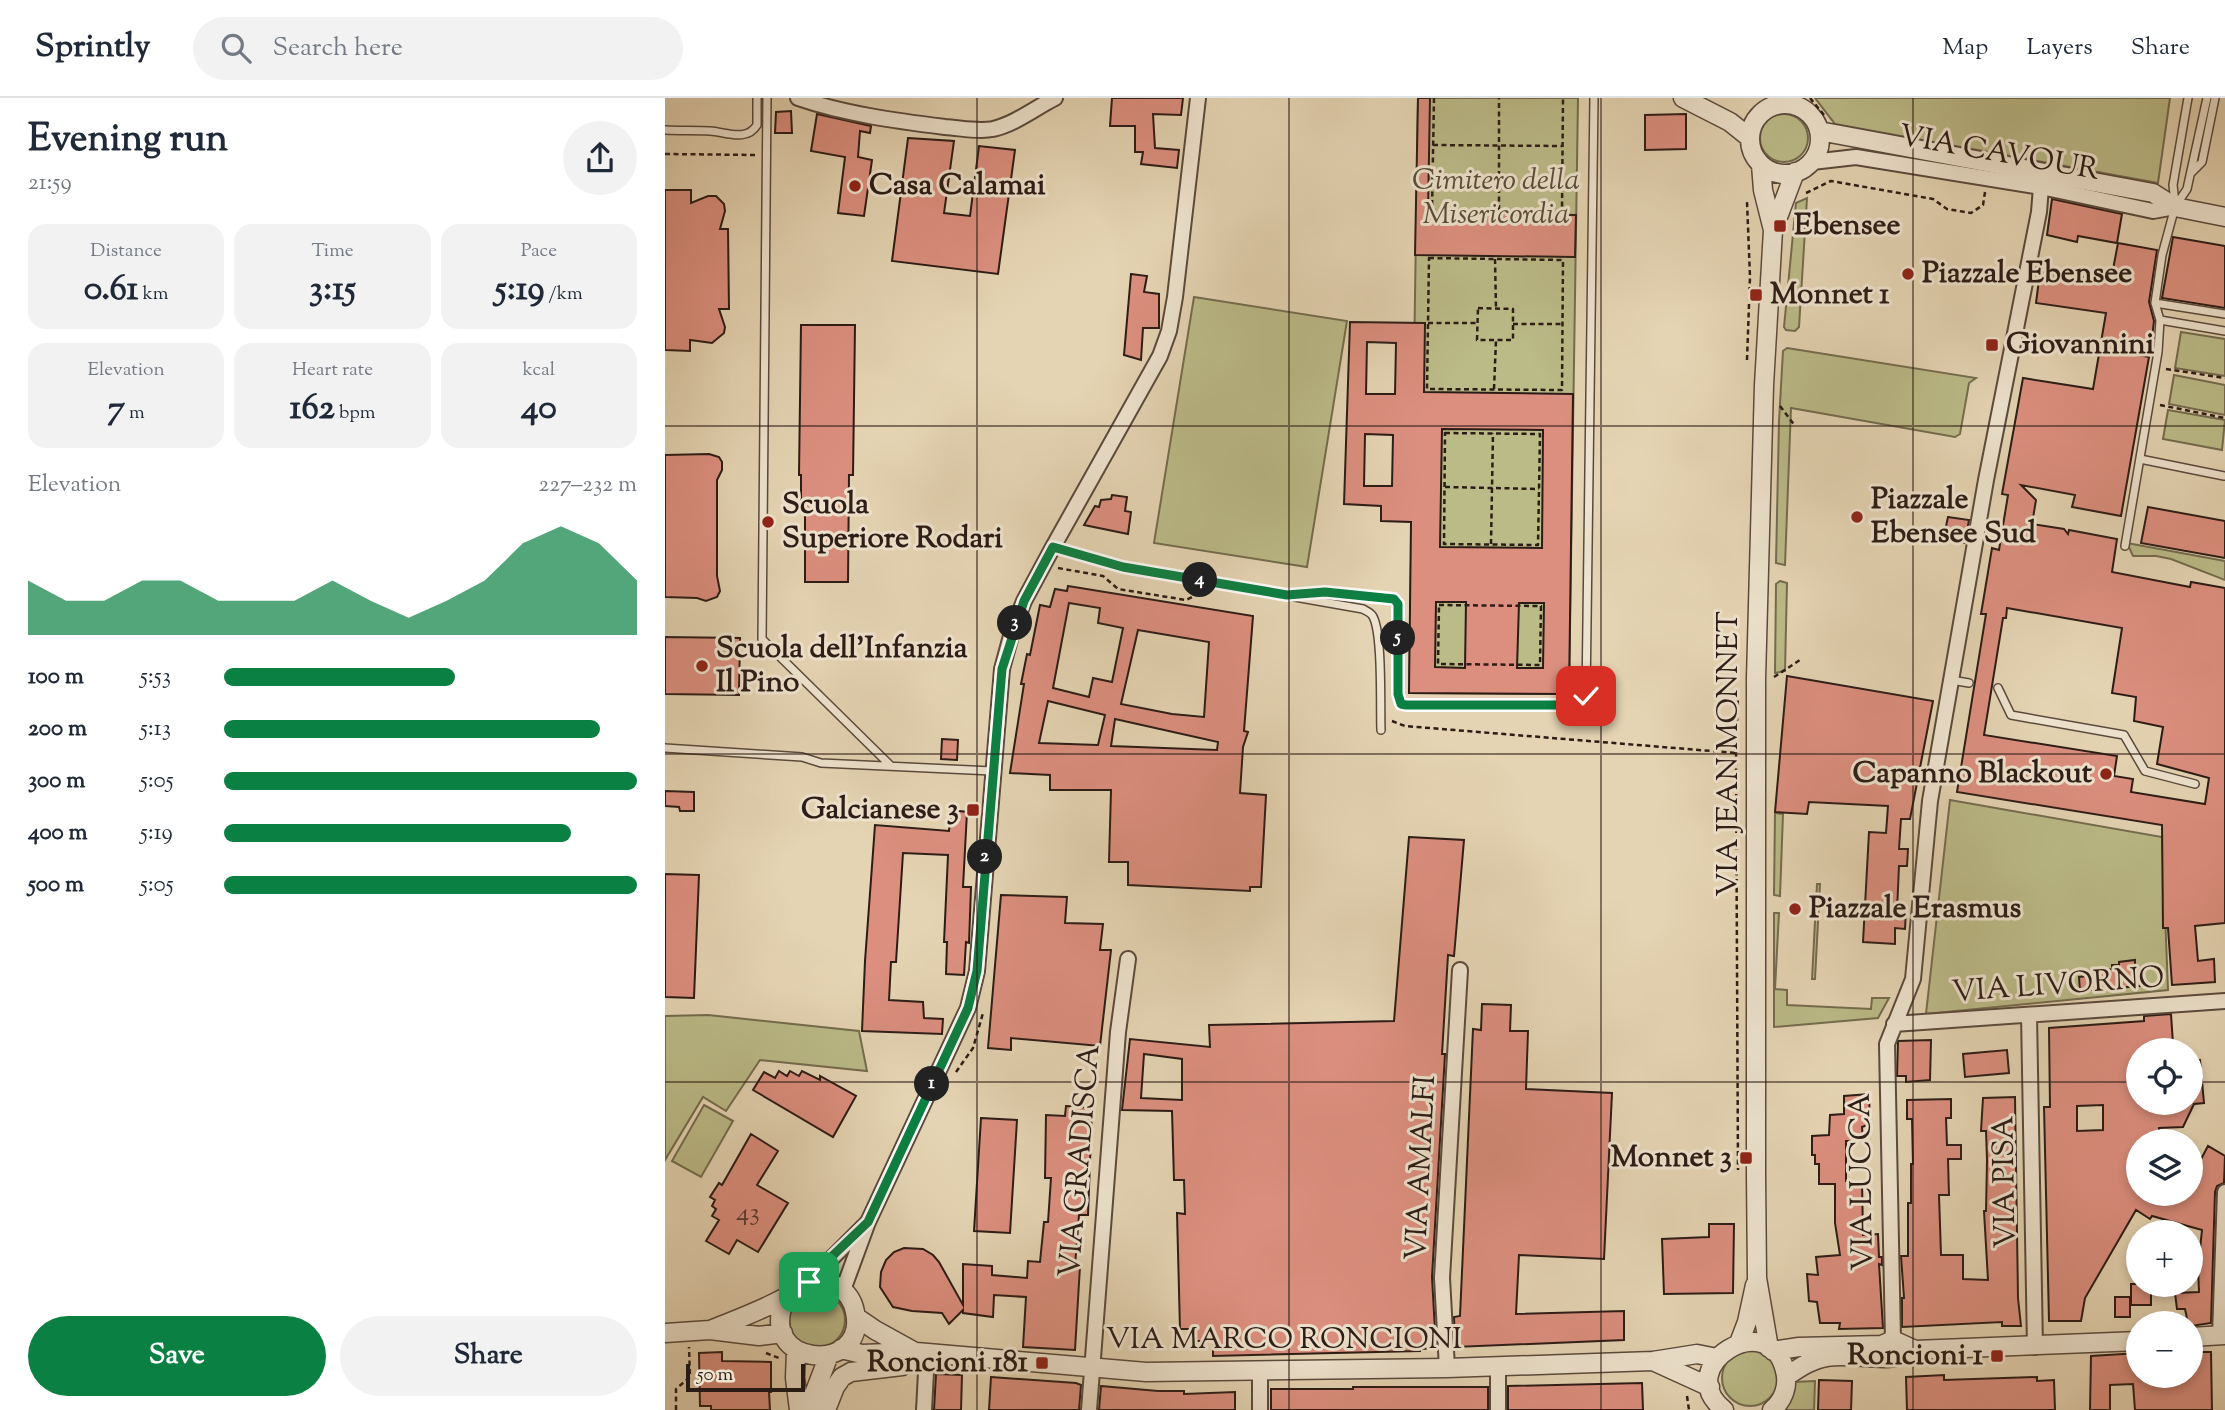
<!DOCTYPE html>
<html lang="en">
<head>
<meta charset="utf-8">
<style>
  body { margin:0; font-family:"Sorts Mill Goudy",serif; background:#f2f2f3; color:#1f2937; height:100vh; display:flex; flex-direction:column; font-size:26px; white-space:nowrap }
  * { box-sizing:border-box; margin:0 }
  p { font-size:23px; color:#747a83 }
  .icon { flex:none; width:38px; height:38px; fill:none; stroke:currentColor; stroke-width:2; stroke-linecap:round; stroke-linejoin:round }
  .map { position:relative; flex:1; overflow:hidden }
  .side { display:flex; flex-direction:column; background:#fff; width:665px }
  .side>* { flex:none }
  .tools { position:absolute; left:1461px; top:940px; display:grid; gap:14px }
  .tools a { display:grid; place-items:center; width:77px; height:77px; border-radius:50%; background:#fff; box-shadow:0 4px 10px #0003; font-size:35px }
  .scale { position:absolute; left:21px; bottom:18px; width:119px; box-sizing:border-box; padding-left:7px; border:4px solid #2c1c16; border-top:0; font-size:19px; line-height:24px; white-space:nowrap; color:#2c1c16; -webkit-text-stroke:5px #eee3ce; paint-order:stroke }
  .pin { position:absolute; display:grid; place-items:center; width:60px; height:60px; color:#fff; margin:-30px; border-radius:14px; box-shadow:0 4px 10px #0006 }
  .km { position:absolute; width:35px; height:35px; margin:-18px; border-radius:50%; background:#222; color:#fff; font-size:19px; line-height:35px; text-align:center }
  .round { display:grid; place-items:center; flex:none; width:74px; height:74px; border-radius:37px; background:#f2f2f3 }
  .summary { display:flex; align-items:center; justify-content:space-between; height:119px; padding:0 28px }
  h1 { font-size:38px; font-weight:700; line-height:52px }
  .figures { display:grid; grid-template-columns:repeat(3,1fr); gap:10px; height:119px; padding:7px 28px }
  .figures div { display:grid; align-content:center; border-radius:18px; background:#f2f2f3; text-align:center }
  .figures b { font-size:35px; font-weight:700 }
  .figures small { font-size:19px; font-weight:400 }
  .figures p { font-size:19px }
  .chart { height:196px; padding:14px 28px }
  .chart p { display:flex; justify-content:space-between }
  .chart svg { width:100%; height:126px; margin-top:7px; fill:#0b8043; opacity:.7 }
  .cta { display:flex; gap:14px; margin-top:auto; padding:14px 28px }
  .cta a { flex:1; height:80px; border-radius:42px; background:#0b8043; color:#fff; font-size:28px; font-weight:700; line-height:80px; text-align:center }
  .cta a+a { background:#f2f2f3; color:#1f2937 }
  ul { padding:0 28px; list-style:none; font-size:23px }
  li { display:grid; grid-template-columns:112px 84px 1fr; align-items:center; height:52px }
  li i { height:18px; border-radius:9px; background:#0b8043 }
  header { display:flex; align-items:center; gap:42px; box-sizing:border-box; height:98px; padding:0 35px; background:#fff; border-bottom:2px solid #e0e1e3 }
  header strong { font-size:33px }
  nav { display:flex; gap:38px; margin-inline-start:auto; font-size:24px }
  .search { width:490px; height:63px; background:#f2f2f3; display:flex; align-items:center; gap:18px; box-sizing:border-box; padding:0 24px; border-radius:38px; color:#747a83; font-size:26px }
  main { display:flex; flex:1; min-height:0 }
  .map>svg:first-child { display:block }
</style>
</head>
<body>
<header>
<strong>Sprintly</strong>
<div class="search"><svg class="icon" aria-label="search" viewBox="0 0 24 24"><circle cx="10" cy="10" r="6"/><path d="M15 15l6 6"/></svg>Search here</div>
<nav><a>Map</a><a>Layers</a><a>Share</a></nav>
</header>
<main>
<section class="side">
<div class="summary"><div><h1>Evening run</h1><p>21:59</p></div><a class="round"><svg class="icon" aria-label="share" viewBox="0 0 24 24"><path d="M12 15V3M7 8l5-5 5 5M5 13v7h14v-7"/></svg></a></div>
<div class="figures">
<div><p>Distance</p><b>0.61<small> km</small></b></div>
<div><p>Time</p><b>3:15</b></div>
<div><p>Pace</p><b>5:19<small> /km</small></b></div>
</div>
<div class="figures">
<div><p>Elevation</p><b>7<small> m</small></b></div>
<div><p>Heart rate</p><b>162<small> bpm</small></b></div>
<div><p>kcal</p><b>40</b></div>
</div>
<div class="chart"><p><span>Elevation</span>227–232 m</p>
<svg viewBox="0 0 160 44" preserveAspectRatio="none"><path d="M0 44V25L10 32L20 32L30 25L40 25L50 32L60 32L70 32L80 25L90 32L100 38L110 32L120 25L130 12L140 6L150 12L160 25V44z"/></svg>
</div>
<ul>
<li><b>100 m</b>5:53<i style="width:56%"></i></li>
<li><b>200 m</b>5:13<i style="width:91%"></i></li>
<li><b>300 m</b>5:05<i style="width:100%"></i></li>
<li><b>400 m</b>5:19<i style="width:84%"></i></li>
<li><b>500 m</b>5:05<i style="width:100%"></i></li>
</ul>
<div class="cta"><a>Save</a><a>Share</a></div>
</section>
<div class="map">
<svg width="1560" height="1312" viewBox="0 0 1560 1312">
  <rect width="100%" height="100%" fill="#e5d4b3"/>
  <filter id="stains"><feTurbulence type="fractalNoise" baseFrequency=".00286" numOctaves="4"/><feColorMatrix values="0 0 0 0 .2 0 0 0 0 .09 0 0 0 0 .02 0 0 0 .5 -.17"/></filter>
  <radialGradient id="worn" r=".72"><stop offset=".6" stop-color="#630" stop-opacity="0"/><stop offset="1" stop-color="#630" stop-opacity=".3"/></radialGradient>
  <path fill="#bb8" stroke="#746c4f" stroke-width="2" d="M753 0H913L904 596 744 595Z
    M1150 0H1505L1493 85 1170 26Z
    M1095 40a24 24 0 1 1 48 0a24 24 0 1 1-48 0Z
    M1142 100 1134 229 1130 233 1121 232 1119 229 1131 105Z
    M529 199 682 223 642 469 489 445Z
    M1516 234 1560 241V278L1510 270Z
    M1122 250 1311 280 1304 285 1295 336 1290 339 1126 310 1120 467 1111 465 1114 323 1118 253Z
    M1509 277 1560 287V317L1504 306Z
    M1503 312 1560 322 1557 352 1498 341Z
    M1462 445 1560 463V482L1506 461 1491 458H1468Z
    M1115 483 1122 485 1120 573 1110 575 1111 486Z
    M1285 702 1497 739 1503 892 1261 916Z
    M1110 715 1118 716 1115 798 1109 797Z
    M1152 786H1155L1150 881H1147Z
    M1109 815H1114L1110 891 1122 892V907L1206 911 1207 900H1224L1213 920 1109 929Z
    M43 917 194 933 202 973 95 962 61 1013 38 999 0 1062V918Z
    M39 1007 68 1023 36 1079 7 1063Z
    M124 1222a28 28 0 1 1 56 0a28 28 0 1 1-56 0Z
    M1057 1280a28 28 0 1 1 56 0a28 28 0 1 1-56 0Z
    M1150 1283 1149 1312H1113L1129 1284Z"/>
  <path fill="#dc8f7f" stroke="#2c1c16" stroke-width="2" fill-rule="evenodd" d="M447 0H518L516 17 488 16 490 50 514 52 512 70 476 66 478 54H470V28H445Z
    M753 0H765L763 115 911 117 910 159 750 157Z
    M126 13 127 35H110L111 14Z
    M152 16 206 28 205 35 195 33 193 59 207 62 199 118 173 115 180 59 146 53Z
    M1021 16V51L980 52V17Z
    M243 40 289 43 279 115 305 118 314 48 350 52 333 176 227 163Z
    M0 92H26V105L43 98H51L59 106 60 113 55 131H63L64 211H54L60 229 59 235 47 245 25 242V253L0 252Z
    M1387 101 1457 116 1452 145 1413 138 1412 144 1382 137Z
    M1508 139 1560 148V210L1497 200Z
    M1453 145 1492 152 1484 204 1489 223 1486 247 1469 244 1464 250 1468 256 1484 259 1456 418 1407 409 1410 397 1356 387 1371 402 1367 426 1399 431 1403 436 1404 432 1452 441 1447 474 1525 489 1526 484 1560 490V825L1530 828 1533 863 1549 861 1550 884 1507 887 1503 830H1498L1497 727 1292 694 1321 516H1316L1327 450 1334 452 1343 397 1337 396 1358 280 1428 291 1441 215 1371 205 1375 174 1446 182ZM1342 510 1457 530 1447 595 1471 599 1469 623 1498 629 1492 666 1544 680 1540 706 1466 694 1468 681 1449 678 1452 658 1319 637 1338 520H1341Z
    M466 176 482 178 479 194 494 196V230H478L476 262 459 257Z
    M685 224 760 225 759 294 908 296 904 596 744 595 746 424 716 423V408L679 406ZM702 244 731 245 730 296H701ZM777 331 878 332 877 450 775 449ZM700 336 728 337 727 388H699ZM771 504H801L800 570 770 569ZM854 505H879L878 570H852Z
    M136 227H190L188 377H184L183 484H140V414L136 413V377H134Z
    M44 356 54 359 57 364V372L52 382V478L55 493 52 499 41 503 32 500 0 499V357Z
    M447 397 462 399 460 413 466 414 463 436 419 427 430 408 434 409 436 402 446 401Z
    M1483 409 1560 423V460L1476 445Z
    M1283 419 1304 422 1300 445 1278 442Z
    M403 488 588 518 579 633 583 634 578 649 575 695 601 697 596 789H585V793L463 787V764H444L446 692H385V677L345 675 359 586H356L362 556 365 557 375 507 385 509 390 491 402 493ZM404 505 435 510 433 525 458 530 447 584 428 580 424 599 388 590ZM473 532 544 544 539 619 507 616 456 606ZM383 603 440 617 433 647 374 645ZM450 621 553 644 552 652 446 648Z
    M0 539 75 540 74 597 0 596Z
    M1122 578 1268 603 1245 721H1236L1234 751H1243L1242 768H1234L1232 813H1241L1240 831 1230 830V846L1198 844 1204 734 1221 735 1223 708 1144 704 1142 716 1110 714Z
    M277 641 293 642 292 662 276 661Z
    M0 693 29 694V713H15L14 709 0 708Z
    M286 712 302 714 298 789H306L304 845 301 844 299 877 281 876 282 844H279L283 757 238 755 231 864H226L224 902 258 904 259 920 278 921 277 936 197 933 200 863 210 727 284 733Z
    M744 739 799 742 789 858 783 857 777 956H780L767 1179 771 1250 755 1251V1253L548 1258V1243H524V1231H515L512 1115 520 1116 519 1082H509L507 1013 457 1012 465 941 545 949 544 927 729 923ZM479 956 517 961V1002L476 1000Z
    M0 776 34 777 29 900 0 899Z
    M336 797 402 799 400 825 438 826 435 852H446L435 948 346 940V952L323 950Z
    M1470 862V869L1473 868 1475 888 1415 893 1414 879 1423 878V873L1447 871V867H1454V864Z
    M817 906 846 907 845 933H863L861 991 947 995 939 1161 854 1157 851 1216 959 1213V1242L790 1249 789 1219 795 1218 808 931 816 932Z
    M1506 916 1508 946 1483 948V952H1474V1004H1526V963L1535 962 1539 1005 1529 1006 1518 1029 1494 1030V1043H1474V1096H1526V1080L1543 1048 1560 1058 1559 1085 1552 1088 1550 1094 1546 1225 1526 1228V1225H1523L1520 1211H1512L1510 1195 1534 1194 1533 1170 1537 1132 1487 1118 1485 1121 1471 1112 1420 1200 1416 1223H1384L1379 1009H1385L1384 930 1479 923V918ZM1438 1007V1032L1412 1033V1008Z
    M1266 942 1265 982 1241 984V978H1232L1233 943Z
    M1342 952 1344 975 1300 979 1298 956Z
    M114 973 122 978 125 973 134 978 137 973 155 982V978L191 998 168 1039 88 992 99 974 110 980Z
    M1204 996 1205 1026 1197 1029 1198 1043H1181V1083H1197L1198 1137 1213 1136 1214 1159H1217V1167L1214 1166 1218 1230 1174 1231 1175 1225H1155L1152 1204 1144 1203 1142 1176 1153 1177 1151 1159 1175 1157 1170 1125V1086H1154V1066H1150V1057H1147V1038L1164 1037 1165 1017 1179 1016V998Z
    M1350 999 1353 1200 1356 1228H1337V1224L1237 1229V1200H1239L1236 1158H1243V1105H1246V1066H1248L1247 1021H1242V1002L1286 1001V1020H1281L1282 1047H1296V1061H1283L1284 1097H1274L1276 1157H1298V1181L1323 1182 1319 1113H1321L1322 1062 1321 1033H1316L1318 1000Z
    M401 1008 427 1010 423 1117H414L410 1168H415L410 1252 358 1249 361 1199 329 1197 328 1219 298 1215V1212L284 1226 277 1215 247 1213 228 1209 215 1189 216 1174 221 1162 229 1154 239 1150 258 1151 268 1157 274 1164 298 1207V1166L327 1168V1177L362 1180 363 1163 375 1164 379 1124H383L386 1080H380L381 1017 400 1018Z
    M316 1020 352 1022 345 1135 309 1133Z
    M86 1036 113 1053 92 1087 123 1105 93 1154 72 1142 64 1156 41 1143 54 1122 47 1118 51 1111 47 1108 50 1102 45 1099 54 1085 57 1087Z
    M1044 1126H1069L1068 1195 999 1196 997 1141 1044 1139Z
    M1466 1186H1486V1207H1466Z
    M1450 1199H1465V1219H1450Z
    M57 1254V1263L106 1264V1294H104L105 1312H46V1308H35L34 1255Z
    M1526 1254H1546L1547 1312H1470L1468 1286 1445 1287V1312H1425L1426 1258 1474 1255V1278H1526Z
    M271 1276 297 1277 296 1312H269Z
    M1279 1277V1282L1372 1279V1283L1389 1282 1390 1312H1242L1241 1279Z
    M326 1279 411 1285 416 1287 414 1312H324Z
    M1154 1282 1187 1283 1186 1312H1153Z
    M977 1285 978 1312H843V1288Z
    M436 1288 493 1293H519V1296L570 1294V1312H434Z
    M688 1289H823V1312H606V1291H688Z"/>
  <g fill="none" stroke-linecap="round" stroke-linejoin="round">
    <g stroke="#5a4a3d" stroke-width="10">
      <path id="service" d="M102 0 97 541 226 668
        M0 32C15 33 30 32 45 33 61 34 82 44 92 27V0
        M1526 75 1537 64 1550 0
        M1510 105 1508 87 1523 0
        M1490 205 1560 216
        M1495 222 1560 233
        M1470 250 1493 254
        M1475 361 1559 378
        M1460 448 1493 254 1495 222 1490 205 1497 157 1510 109 1522 91 1542 0
        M388 449 458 469 698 511C701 513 705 514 707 517 718 532 715 610 716 632
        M622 497 660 494 722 499 733 506V595L736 606 904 607 912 605 921 598 929 0
        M1286 582 1304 585
        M1333 590 1346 617 1459 637 1480 673 1530 686
        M0 650 137 659 156 665 327 673"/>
    </g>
    <g stroke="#5a4a3d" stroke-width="18">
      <path id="minor" d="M133 0C179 16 232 23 280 29 296 30 313 34 328 31 350 26 370 10 390 0
        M1147 64 1191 59 1376 89 1488 113 1510 109
        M1364 917 1370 1249
        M1229 926 1560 903
        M143 1184 202 1125
        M178 1192 203 1124 303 910 312 873 337 571 347 534 359 503 388 449 495 258 504 233 510 199 533 0
        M1555 1237 1560 1094
        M1228 1242 1222 946 1248 881 1265 703 1321 382 1374 114 1376 89
        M782 1270 777 1180 795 872
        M259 1312 262 1255
        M424 1312 453 934 463 861
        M595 1312V1274
        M833 1312V1269"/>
    </g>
    <g stroke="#5a4a3d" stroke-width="21">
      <path id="tertiary" d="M1018 0 1065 24 1085 40
        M1085 41a35 35 0 1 1 70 0a35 35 0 1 1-70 0Z
        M1154 33 1488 95 1510 109 1560 119
        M1096 67 1098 92 1108 132 1099 287 1091 581V1077L1092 1180 1104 1250
        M1108 132 1130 74
        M191 1219 210 1232 248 1253
        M45 1232C70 1222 95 1213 119 1200 129 1194 135 1186 146 1183 155 1181 164 1184 172 1188 182 1194 188 1203 190 1214 204 1278 86 1270 122 1198
        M0 1235 45 1232 94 1238 118 1235
        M1526 1239 1560 1237
        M1074 1245 1082 1224 1090 1187
        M176 1251 197 1256 251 1254 481 1274 782 1270 988 1263 1032 1256 1052 1260
        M131 1252 130 1280 134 1312
        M1108 1253 1134 1249 1217 1247 1228 1242 1250 1252
        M988 1263 1045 1289
        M1122 1278C1134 1270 1147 1261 1162 1259 1191 1254 1224 1268 1250 1252L1474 1243
        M147 1312 149 1296 164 1257
        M161 1312 170 1289 177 1279 186 1274 237 1268 251 1254
        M1059 1312C1005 1268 1105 1207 1120 1273 1124 1288 1118 1303 1107 1312"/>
    </g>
    <path stroke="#2c1c16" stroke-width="2.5" stroke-dasharray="5 3.5" stroke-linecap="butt" d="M769 0 767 112 897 113 898 0
      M1145 0 1159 17
      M768 47 897 48
      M0 56 92 57
      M1141 95 1166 83 1268 101 1282 111 1306 115 1318 107 1320 94
      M834 112V0
      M764 160 898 162 897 292 762 291Z
      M830 161 831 210
      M813 210 848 211V242H812Z
      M763 225H812
      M848 226H897
      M1082 262 1085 179 1082 104
      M1501 271 1560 280
      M829 291 831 242
      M1495 307 1560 320
      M1115 308 1130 328
      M780 335 875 336 873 447 779 446Z
      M780 389 874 391
      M826 446 828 335
      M393 470 438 478 453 491 521 502 535 495
      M774 507 876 508 875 567 773 566Z
      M1109 579 1135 562
      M1073 594 1071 655 1073 1072
      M727 623 740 628 1071 655
      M291 974 308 950 318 915
      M101 1255 114 1260
      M1022 1298 1024 1312
      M11 1312V1291L25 1279 24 1249"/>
    <use href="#service" stroke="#eee3ce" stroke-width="7"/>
    <use href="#minor" stroke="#eee3ce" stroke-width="14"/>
    <use href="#tertiary" stroke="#eee3ce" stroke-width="18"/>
  </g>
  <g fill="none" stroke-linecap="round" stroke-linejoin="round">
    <g stroke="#fff" stroke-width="14">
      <path id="route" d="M144 1184 161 1164 203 1124 303 910 312 873 337 571 359 503 388 449 458 469 622 497 660 494 729 501 733 506V596L736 606 741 607H904L921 598"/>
    </g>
    <use href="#route" stroke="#0b8043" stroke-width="9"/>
  </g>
  <path fill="none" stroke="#2c1c16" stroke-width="2" stroke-opacity="0.55" d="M312 0V1312M624 0V1312M936 0V1312M1248 0V1312M0 328H1560M0 656H1560M0 984H1474M1526 984H1560"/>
  <g fill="#8f2418" stroke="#eee3ce" stroke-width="2.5">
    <circle cx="190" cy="88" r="7"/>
    <rect x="1108" y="121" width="14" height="14" rx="3.5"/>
    <circle cx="1243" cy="176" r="7"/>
    <rect x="1084" y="190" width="14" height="14" rx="3.5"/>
    <rect x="1320" y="240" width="14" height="14" rx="3.5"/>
    <circle cx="1192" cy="419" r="7"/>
    <circle cx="103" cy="424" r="7"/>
    <circle cx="37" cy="568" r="7"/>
    <circle cx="1441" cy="676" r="7"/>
    <rect x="301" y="705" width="14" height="14" rx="3.5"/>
    <circle cx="1130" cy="811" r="7"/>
    <rect x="1074" y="1053" width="14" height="14" rx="3.5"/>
    <rect x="1325" y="1251" width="14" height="14" rx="3.5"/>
    <rect x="370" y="1258" width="14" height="14" rx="3.5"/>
  </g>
  <g text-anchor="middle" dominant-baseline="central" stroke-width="6" stroke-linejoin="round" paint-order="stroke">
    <g font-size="26" fill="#583930">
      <text x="83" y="1115">43</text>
    </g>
    <g font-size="30" fill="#2c1c16" stroke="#eee3ce">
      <text transform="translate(1334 56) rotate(10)">VIA CAVOUR</text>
      <text transform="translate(1064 656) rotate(-90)">VIA JEAN MONNET</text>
      <text transform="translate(1393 888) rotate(-4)">VIA LIVORNO</text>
      <text transform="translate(416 1063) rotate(-85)">VIA GRADISCA</text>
      <text transform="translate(757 1070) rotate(-87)">VIA AMALFI</text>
      <text transform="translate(1198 1084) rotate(-91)">VIA LUCCA</text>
      <text transform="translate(1341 1084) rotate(-91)">VIA PISA</text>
      <text x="619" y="1242">VIA MARCO RONCIONI</text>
    </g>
    <g font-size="30" font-style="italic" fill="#574c38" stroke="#eee3ce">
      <text x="831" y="83">Cimitero della<tspan x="831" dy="34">Misericordia</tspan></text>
    </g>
    <g font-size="30" font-weight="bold" fill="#2c1c16" stroke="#eee3ce" text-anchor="start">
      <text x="204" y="88">Casa Calamai</text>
      <text x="1129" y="128">Ebensee</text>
      <text x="1257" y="176">Piazzale Ebensee</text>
      <text x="1105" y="197">Monnet 1</text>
      <text x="1341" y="247">Giovannini</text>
      <text x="1206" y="402">Piazzale<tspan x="1206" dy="34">Ebensee Sud</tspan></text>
      <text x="117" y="407">Scuola<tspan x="117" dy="34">Superiore Rodari</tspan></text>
      <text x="51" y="551">Scuola dell'Infanzia<tspan x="51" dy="34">Il Pino</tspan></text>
      <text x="1427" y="676" text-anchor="end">Capanno Blackout</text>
      <text x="294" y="712" text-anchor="end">Galcianese 3</text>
      <text x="1144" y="811">Piazzale Erasmus</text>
      <text x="1067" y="1060" text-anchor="end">Monnet 3</text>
      <text x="1318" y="1258" text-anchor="end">Roncioni 1</text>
      <text x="363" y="1265" text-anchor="end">Roncioni 181</text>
    </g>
  </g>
  <rect width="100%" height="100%" filter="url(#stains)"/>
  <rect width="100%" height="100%" fill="url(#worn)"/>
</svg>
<div class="tools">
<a><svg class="icon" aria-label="locate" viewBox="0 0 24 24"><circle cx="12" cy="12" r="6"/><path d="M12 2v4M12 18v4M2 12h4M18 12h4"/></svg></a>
<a><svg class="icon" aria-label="layers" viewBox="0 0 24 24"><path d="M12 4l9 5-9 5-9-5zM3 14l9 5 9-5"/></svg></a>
<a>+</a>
<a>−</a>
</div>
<div class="scale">50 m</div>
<div class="pin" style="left:144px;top:1184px;background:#1e9e55"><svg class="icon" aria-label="arrive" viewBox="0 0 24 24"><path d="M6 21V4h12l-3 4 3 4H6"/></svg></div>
<div class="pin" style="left:921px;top:598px;background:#d93025"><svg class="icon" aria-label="check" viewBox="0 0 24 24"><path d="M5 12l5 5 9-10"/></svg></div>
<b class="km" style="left:267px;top:986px">1</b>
<b class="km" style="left:320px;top:759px">2</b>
<b class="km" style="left:350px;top:525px">3</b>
<b class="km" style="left:535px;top:482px">4</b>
<b class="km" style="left:733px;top:540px">5</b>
</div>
</main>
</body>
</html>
